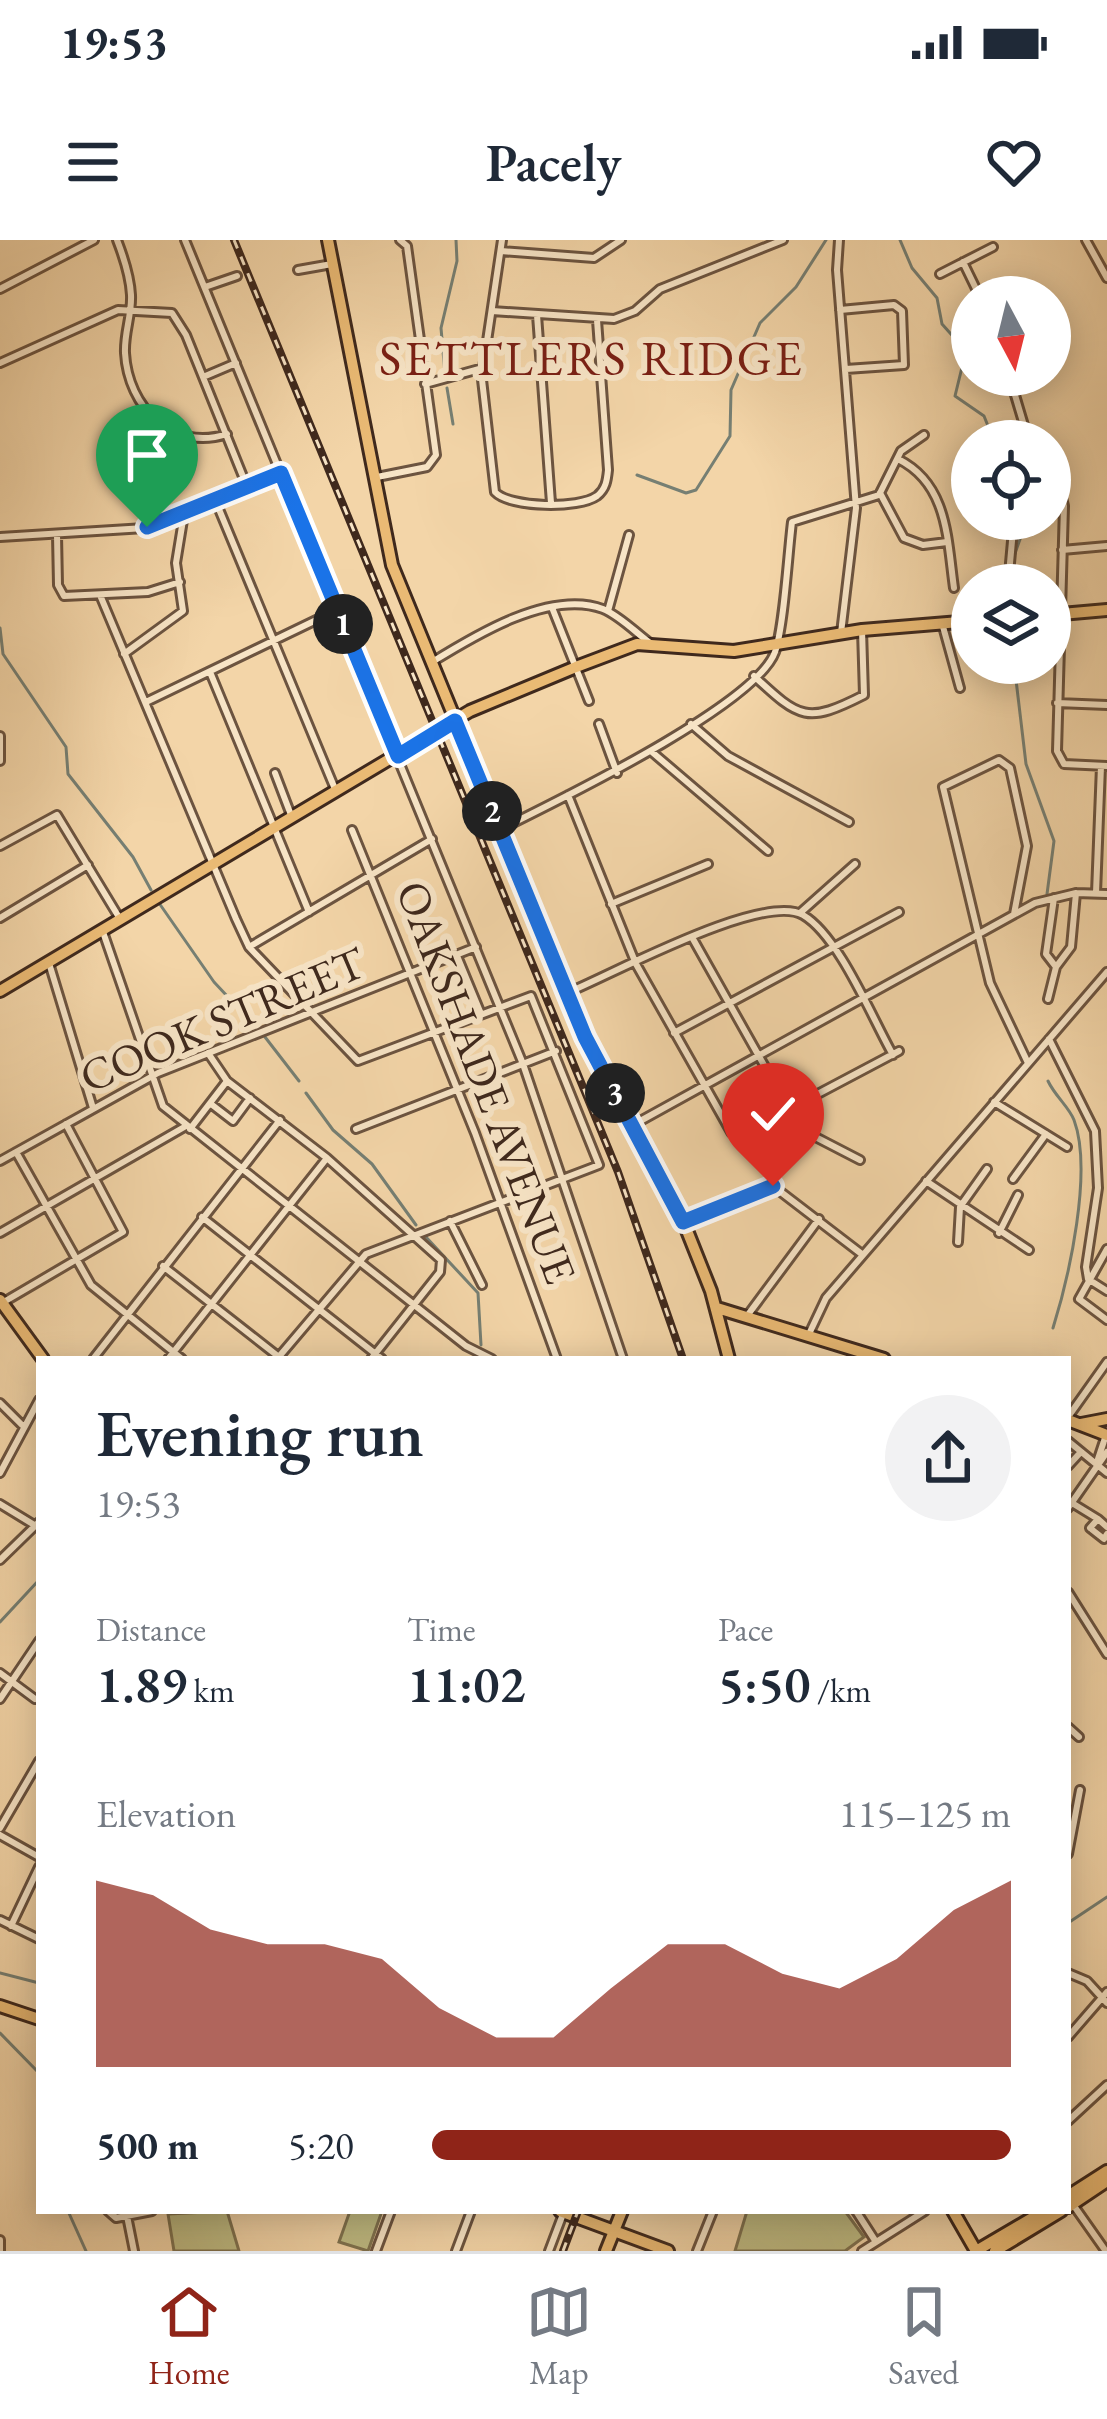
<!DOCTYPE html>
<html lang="en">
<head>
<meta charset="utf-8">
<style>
  body { margin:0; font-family:"EB Garamond",serif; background:#f2f2f3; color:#1f2937; height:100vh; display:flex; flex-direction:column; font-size:45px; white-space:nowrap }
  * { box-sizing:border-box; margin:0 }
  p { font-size:39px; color:#747a83 }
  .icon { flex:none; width:66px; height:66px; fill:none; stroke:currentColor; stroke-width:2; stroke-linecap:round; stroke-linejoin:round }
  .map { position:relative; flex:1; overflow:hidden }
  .details { position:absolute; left:36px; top:1116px; width:1035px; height:858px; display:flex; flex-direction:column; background:#fff; border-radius:0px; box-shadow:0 6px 30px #0003 }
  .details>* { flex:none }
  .needle { width:78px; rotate:173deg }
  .fabs { position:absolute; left:951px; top:36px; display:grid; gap:24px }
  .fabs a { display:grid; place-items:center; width:120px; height:120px; border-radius:50%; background:#fff; box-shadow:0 6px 30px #0003; font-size:60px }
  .pin { position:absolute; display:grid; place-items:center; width:102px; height:102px; color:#fff; margin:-123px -51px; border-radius:50% 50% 50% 0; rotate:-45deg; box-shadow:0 0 12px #0007 }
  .pin .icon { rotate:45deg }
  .km { position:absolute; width:60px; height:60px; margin:-30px; border-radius:50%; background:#222; color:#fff; font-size:33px; line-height:60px; text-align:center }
  .round { display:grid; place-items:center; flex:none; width:126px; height:126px; border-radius:63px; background:#f2f2f3 }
  .headline { display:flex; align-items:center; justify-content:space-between; height:204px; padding:0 60px }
  h1 { font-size:66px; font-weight:600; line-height:90px }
  .figures { display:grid; grid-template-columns:repeat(3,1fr); gap:18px; height:204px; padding:12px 60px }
  .figures div { display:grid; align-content:center }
  .figures b { font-size:51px; font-weight:600 }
  .figures small { font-size:33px; font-weight:400 }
  .figures p { font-size:33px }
  .chart { height:336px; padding:24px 60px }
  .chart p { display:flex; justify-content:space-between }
  .chart svg { width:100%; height:216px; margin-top:12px; fill:#8f2418; opacity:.7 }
  ul { padding:0 60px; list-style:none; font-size:39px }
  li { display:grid; grid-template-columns:192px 144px 1fr; align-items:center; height:90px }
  li i { height:30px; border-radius:15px; background:#8f2418 }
  .status { display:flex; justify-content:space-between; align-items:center; height:84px; padding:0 60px; background:#fff; direction:ltr }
  .status svg { height:33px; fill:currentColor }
  header { display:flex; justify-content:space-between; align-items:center; height:156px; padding:0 60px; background:#fff; font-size:54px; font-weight:600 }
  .tab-bar { display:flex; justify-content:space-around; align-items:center; height:168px; border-top:3px solid #e0e1e3; background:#fff; font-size:33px; color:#747a83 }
  .tab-bar a { display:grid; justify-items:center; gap:6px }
  .tab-bar .active { color:#8f2418 }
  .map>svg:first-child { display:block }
</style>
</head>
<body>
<div class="status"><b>19:53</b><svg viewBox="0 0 49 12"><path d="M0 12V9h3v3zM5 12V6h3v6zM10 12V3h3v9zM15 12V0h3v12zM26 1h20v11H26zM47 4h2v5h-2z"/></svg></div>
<header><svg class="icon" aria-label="menu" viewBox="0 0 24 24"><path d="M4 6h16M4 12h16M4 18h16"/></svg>Pacely<svg class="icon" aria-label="heart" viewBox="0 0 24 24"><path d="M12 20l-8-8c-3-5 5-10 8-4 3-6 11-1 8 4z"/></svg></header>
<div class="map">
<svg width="1107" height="2011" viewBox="0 0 1107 2011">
  <rect width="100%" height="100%" fill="#f3d5a8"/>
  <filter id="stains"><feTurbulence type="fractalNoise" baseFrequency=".00167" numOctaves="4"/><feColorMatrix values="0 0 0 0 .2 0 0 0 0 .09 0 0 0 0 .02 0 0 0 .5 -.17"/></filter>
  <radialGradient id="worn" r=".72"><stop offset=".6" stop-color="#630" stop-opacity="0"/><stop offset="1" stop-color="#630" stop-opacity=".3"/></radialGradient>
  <path fill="#bfbc84" stroke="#7f7250" stroke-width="3" d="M227 1971 239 2011H174L168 1974Z
    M350 1971H382L368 2011 339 2002Z
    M747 1971H845L864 1997 845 2011H735Z"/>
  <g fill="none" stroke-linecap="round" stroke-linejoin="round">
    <path stroke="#767f73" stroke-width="3" d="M900 0 912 28 937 58 942 84 966 111 955 156 984 176 994 201
      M445 134 441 88 457 21 456 0
      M447 148 453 184
      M637 235 686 253 696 250 730 196 731 150 760 83 796 47 826 0
      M1013 319 1024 288 1019 279
      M0 388 3 414 66 507 68 534 133 617 151 650
      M1014 423 1026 524 1054 601 1047 654
      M159 663 214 742 257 788
      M265 797 299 841
      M1048 841C1055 856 1069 867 1074 880 1093 931 1069 1037 1053 1088
      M306 853 333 890 372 924 416 985
      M425 996 478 1053 481 1105
      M0 1382 39 1340
      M1068 1683 1107 1657
      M0 1733 39 1743
      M0 1793 39 1833
      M68 1971 86 2011"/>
    <g stroke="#6c5440" stroke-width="12">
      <path id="minor" d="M117 0C124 18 130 36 131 55 132 75 124 93 125 113 128 167 172 212 227 194
        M185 0 523 824 623 1119
        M839 0 837 30 856 268 841 393
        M1086 0 1107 38
        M501 11 594 18 621 0
        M963 22 980 57
        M298 30 332 24
        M940 34 993 7
        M205 47 237 36
        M0 49 94 0
        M840 70 894 65 902 71 904 125 846 129
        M492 71 614 79 635 71 660 49 783 0
        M537 75 551 263
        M0 123 118 70 172 73 186 95 248 249
        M481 131 495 252C510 268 579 269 597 256 606 249 607 240 608 230L597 80
        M1009 135 1026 192 1022 201
        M203 137 236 123
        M1010 139 1027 135
        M425 144 483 128 502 0
        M137 218 163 186
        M898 219C948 244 947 298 954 348
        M1056 233 1064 266 1057 511 1064 524 1107 526
        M377 237 427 227 436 215 407 6 400 0
        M880 253 904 298 923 305 947 302
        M216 262 335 549
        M57 295 58 345 64 356 148 352 180 342
        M0 297 145 288 281 233
        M1062 310 1107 306
        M1008 345 1014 279
        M100 355 236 679 249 707 358 821 531 756 599 925 366 1014 277 1119
        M553 370 589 461
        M608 371 629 295
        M942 383 960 448
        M124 414 183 371 176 323 184 274
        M432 422C474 396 550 349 603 369 620 376 635 392 650 403
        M210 432 309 672
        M754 436C800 479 807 484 864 455L862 390
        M146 462 337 370
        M1057 463 1107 465
        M599 484 617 533
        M691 484 728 516 849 582
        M0 496V521
        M652 512 768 611
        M275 533 291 575
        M568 555 636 724 731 892 778 875 899 811
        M503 588C557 561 756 465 775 412 784 386 788 314 792 282L879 255 901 211 924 195
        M352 590 475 893 557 1119
        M0 606 57 575 120 679
        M1096 653 1101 526
        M1054 658 1046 714 1056 727
        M611 664 708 624
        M800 673 855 624
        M1014 674 1027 606 1010 528 999 520 943 547 990 743 1028 823
        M0 678 88 625
        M103 692 163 866 466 1106 492 1119
        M693 699 800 889 860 920
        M249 707 432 599
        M457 716 481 774
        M49 723 93 868
        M569 752C613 734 763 652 803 675 839 696 872 778 893 815
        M1048 759 1056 727 1071 707 1076 653
        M674 793 899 672
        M1049 799 1095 891 1098 948 1086 1027 1088 1039 1107 1051
        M208 813 227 841 327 918 441 1020 440 1032 371 1119
        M994 862 1067 907
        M211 864 233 881 250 858
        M633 885 1035 663 1076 653 1107 654
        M190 889 227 841
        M356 889 556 811
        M16 912 91 1045 182 1119
        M0 921 158 833 476 707
        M1013 939 1046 894
        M926 941 1029 1010
        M202 977 382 1119
        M450 981 482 1045
        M683 982 773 946 863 1015
        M0 993 186 886
        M999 993 1018 955
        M958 1002 960 967 987 929
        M1107 1009 1079 1059 1107 1080
        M163 1026 279 1117
        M2 1063 123 992 66 884
        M747 1076 819 979
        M809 1094 826 1058 1107 732
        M93 1119 280 880
        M168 1119 327 918
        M0 1163 22 1185
        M1068 1177 1107 1122
        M1068 1201 1107 1233
        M1098 1219 1106 1195
        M1068 1226 1079 1214
        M0 1233 39 1160
        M1072 1263 1098 1279
        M0 1264 36 1286
        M1068 1268 1107 1212
        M1090 1288 1098 1279 1107 1287
        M1090 1288 1104 1299 1107 1294
        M0 1320 39 1282
        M1068 1352 1107 1414
        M0 1433 35 1459
        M0 1459 39 1401
        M1068 1487 1079 1497
        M0 1588 39 1521
        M0 1595 39 1617
        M1068 1614 1080 1550
        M0 1680 39 1699
        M11 1686 39 1627
        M1068 1733 1087 1741 1107 1763
        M1068 1797 1107 1752
        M1068 1881 1107 1845
        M1074 1966 1105 2010
        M108 1971 116 1978 152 1971
        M856 1971 876 2002
        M127 1976 134 2011
        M0 2000V2011
        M376 2011 391 1971
        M456 2011 471 1971
        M549 2011 563 1974
        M697 2011 713 1971
        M862 2011 925 1971"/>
    </g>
    <g stroke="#3f291d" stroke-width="16">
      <path id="major" d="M328 0 392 325 585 797 678 968 711 1051 729 1119
        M1050 375 1107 370
        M0 751 470 471 576 427 637 404 734 411 862 390 972 381
        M0 1060 43 1119
        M717 1068 884 1119
        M1068 1180 1107 1195
        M1081 1184 1107 1179
        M0 1766 39 1779
        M1068 1956 1107 1931
        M1068 1967 1107 1941
        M560 1971 668 2011
        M953 1971 976 2011 1044 1971
        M606 2011 622 1971
        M995 2011 1061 1971"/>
    </g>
    <use href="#minor" stroke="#f7e4c6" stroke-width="6"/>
    <use href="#major" stroke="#eaba74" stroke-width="10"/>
    <g stroke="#3f291d" stroke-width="8">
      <path id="rail" d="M234 0 618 932 683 1119
        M563 2011 578 1971"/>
    </g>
    <use href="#rail" stroke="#f7e4c6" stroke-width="3" stroke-dasharray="9" stroke-linecap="butt"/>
  </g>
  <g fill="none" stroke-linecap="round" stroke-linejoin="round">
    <g stroke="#fff" stroke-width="24">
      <path id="route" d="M147 287 281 233 398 516 455 481 585 797 683 982 773 946"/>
    </g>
    <use href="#route" stroke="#1a73e8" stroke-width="15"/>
  </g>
  <g text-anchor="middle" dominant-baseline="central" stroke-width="12" stroke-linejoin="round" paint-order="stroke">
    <g font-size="45" fill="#3f291d" stroke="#f7e4c6">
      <text transform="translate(222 779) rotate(-23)">COOK STREET</text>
      <text transform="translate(487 842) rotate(69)">OAKSHADE AVENUE</text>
    </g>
    <g font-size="48" letter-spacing="3" fill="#7a1f14" stroke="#f7e4c6">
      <text x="592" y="118">SETTLERS RIDGE</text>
    </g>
  </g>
  <rect width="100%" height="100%" filter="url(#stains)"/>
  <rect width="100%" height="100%" fill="url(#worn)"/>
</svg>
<div class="fabs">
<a><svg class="needle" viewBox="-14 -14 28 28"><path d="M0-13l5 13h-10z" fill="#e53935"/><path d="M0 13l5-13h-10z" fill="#747a83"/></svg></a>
<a><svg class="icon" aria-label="locate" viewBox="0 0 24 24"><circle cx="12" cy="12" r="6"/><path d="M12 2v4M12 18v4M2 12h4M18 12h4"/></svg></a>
<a><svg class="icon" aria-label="layers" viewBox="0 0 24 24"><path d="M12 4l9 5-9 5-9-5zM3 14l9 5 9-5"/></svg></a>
</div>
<div class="pin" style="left:147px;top:287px;background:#1e9e55"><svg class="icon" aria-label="arrive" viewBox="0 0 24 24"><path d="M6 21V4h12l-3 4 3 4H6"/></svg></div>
<div class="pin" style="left:773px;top:946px;background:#d93025"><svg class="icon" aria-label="check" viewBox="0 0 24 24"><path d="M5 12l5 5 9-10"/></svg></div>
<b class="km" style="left:343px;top:384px">1</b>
<b class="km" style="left:492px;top:571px">2</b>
<b class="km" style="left:615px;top:853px">3</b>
<section class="details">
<div class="headline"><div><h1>Evening run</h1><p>19:53</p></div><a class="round"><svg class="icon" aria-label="share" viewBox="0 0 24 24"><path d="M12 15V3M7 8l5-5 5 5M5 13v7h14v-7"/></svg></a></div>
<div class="figures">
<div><p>Distance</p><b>1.89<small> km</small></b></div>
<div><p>Time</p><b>11:02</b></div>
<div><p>Pace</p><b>5:50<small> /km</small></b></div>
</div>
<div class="chart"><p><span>Elevation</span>115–125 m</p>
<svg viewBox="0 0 160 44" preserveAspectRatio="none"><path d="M0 44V6L10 9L20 16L30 19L40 19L50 22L60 32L70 38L80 38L90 28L100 19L110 19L120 25L130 28L140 22L150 12L160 6V44z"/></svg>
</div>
<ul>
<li><b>500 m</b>5:20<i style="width:100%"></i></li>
</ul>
</section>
</div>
<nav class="tab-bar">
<a class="active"><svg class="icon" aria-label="home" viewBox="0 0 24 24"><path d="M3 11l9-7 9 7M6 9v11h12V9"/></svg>Home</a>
<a><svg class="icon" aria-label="map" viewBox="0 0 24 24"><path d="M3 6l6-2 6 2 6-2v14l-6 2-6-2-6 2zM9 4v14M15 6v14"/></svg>Map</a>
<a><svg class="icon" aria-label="saved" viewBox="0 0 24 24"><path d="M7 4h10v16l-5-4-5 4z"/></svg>Saved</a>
</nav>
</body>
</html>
